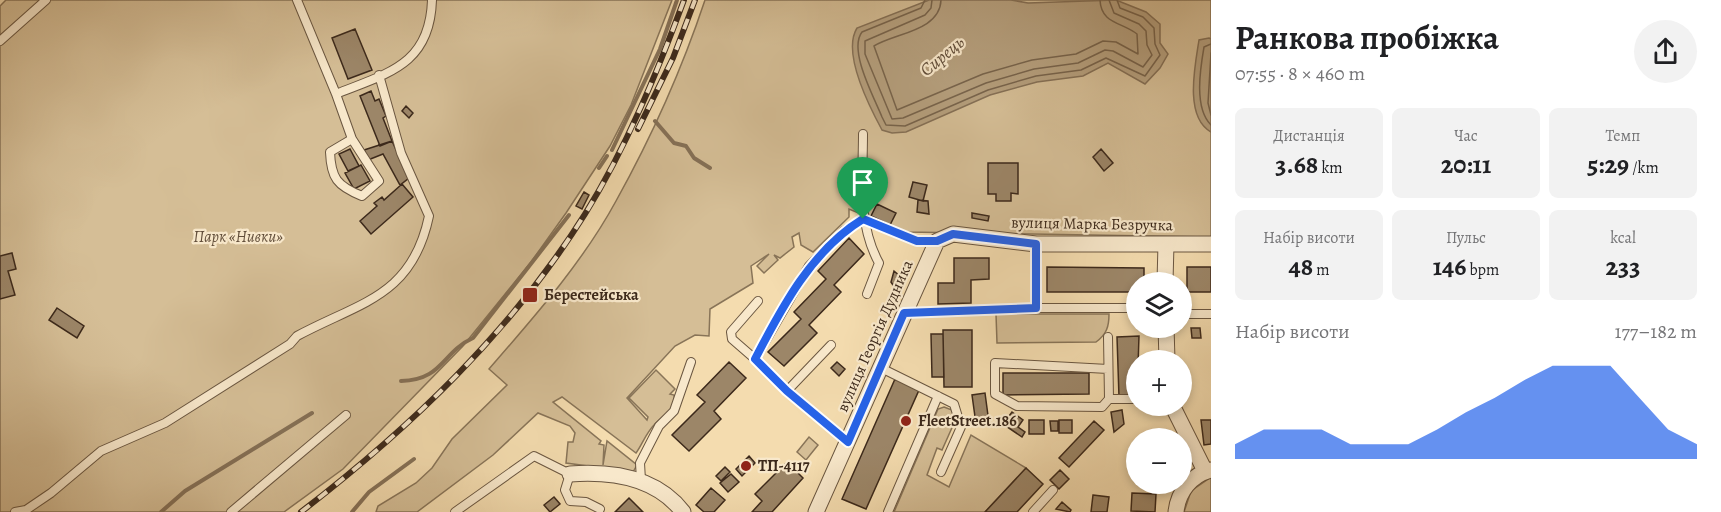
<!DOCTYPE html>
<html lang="uk">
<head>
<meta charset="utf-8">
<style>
  body { margin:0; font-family:Alegreya,serif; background:#f2f2f2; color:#202124; height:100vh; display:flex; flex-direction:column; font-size:22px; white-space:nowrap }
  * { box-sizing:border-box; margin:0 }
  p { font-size:20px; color:#757577 }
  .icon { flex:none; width:33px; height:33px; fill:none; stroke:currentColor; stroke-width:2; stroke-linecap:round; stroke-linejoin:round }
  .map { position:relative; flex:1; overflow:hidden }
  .panel { display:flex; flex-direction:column; background:#fff; width:510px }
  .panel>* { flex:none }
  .controls { position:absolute; left:1126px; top:272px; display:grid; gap:12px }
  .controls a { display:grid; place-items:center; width:66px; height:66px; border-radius:50%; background:#fff; box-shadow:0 3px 9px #0003; font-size:30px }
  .pin { position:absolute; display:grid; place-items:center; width:51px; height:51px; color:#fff; margin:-62px -26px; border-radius:50% 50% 50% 0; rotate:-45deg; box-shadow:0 0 6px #0007 }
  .pin .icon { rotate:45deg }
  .round { display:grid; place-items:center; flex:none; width:63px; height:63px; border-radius:32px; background:#f2f2f2 }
  .overview { display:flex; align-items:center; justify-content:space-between; height:102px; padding:0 24px }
  h1 { font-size:33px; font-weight:700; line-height:45px }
  .figures { display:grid; grid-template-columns:repeat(3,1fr); gap:9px; height:102px; padding:6px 24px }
  .figures div { display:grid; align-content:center; border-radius:9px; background:#f2f2f2; text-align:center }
  .figures b { font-size:26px; font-weight:700 }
  .figures small { font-size:16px; font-weight:400 }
  .figures p { font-size:16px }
  .chart { height:168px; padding:12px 24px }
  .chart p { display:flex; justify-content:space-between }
  .chart svg { width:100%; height:108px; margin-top:6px; fill:#2563eb; opacity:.7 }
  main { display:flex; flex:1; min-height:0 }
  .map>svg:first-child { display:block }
</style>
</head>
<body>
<main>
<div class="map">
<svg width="1211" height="512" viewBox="0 0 1211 512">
  <rect width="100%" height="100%" fill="#f4dcaf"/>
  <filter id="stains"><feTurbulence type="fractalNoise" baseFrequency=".00333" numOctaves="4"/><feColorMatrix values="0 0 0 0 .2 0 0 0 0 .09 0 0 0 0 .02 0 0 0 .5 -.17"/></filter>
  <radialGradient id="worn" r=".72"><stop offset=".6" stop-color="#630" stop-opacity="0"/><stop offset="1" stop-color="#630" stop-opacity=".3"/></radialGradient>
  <path fill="#d5be96" stroke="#887458" stroke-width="1.5" d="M6 0H672L631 105 610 146 566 213 531 262 463 346 343 469 284 512H0V6Z
    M705 0H1211V237L905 232 849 209V217L813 252 801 245 799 233 792 237 794 247 780 258 774 255 778 260 764 273 757 266 769 254 751 266 753 283 710 309 709 336 695 335 675 346 627 398 647 420 648 417 629 398 656 370 675 389 670 394 674 395C677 410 662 416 654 425 646 433 642 445 636 453L562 397 553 402 601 441 599 444 604 445 603 465 607 441 637 465 633 472 566 463 568 442H573L575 433 570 426 538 413 493 455 417 512H376L378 506 416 483 432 468 452 439 507 385 489 369C534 317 583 262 616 201 651 138 682 69 705 0Z
    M996 314H1109C1109 326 1107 334 1096 342L997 343Z
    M944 407 952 410 955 421 942 450 937 448 927 475 949 487 971 435 1026 468 985 512H894L938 409Z
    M809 437 818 445 806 460 797 452Z
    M1211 477V512H1184L1191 491Z"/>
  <path fill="#b59f7d" stroke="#857056" stroke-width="1.5" d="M929 0H1011L1028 3 1116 0 1146 12 1160 24V43L1168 54 1160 68 1145 84 1108 63 1083 76 1037 82 990 95 906 132 892 133 882 130C869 106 842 52 857 28Z
    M1209 38 1211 39V132C1184 117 1195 66 1199 40Z"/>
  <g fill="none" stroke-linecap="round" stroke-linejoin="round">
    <path stroke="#78644c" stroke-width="1.5" d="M925 0 921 8 862 32C848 50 874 97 882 117L886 125 905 126 988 90 1036 76 1081 70 1106 58 1145 76 1160 55 1155 44 1154 28 1143 17 1120 8 1117 0
      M932 0 931 8 925 15 865 41V54L892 119 903 118 986 83 1034 69 1078 63 1105 50 1113 51 1143 67 1152 55 1147 45 1146 31 1139 24 1114 13 1109 0
      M941 0C940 31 895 33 874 46L897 110 983 74 1032 60 1076 54 1103 41 1116 42 1138 54 1137 34C1122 22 1101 24 1100 0
      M1211 44 1204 47C1200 70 1194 108 1211 125
      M1211 53 1208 103 1211 115"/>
    <path stroke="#857056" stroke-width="4" d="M655 121 674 143 686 146 694 158 710 168
      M612 150 660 49 677 0
      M599 168 607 156
      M401 381C443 380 442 352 473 338L569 215
      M161 512 185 491 312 413
      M352 512 369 492 414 459"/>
  </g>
  <path fill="#9c8668" stroke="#3c291b" stroke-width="1.5" d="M355 29 372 70 348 79 332 38Z
    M371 91 375 101 379 99 386 116 383 118 392 141 380 146 360 96Z
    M406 106 413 113 409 118 402 111Z
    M392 141 409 178 400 185 383 154 368 160 364 150Z
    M350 149 359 166 348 171 339 154Z
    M1101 149 1113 163 1104 171 1093 157Z
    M988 163H1018V194L1011 193V201H996V194H988Z
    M361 165 370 181 354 189 345 173Z
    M913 182 927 185 923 201 909 197Z
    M402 184 413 197 371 234 360 221 377 206 374 203 382 197 384 200Z
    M584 192 589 195 582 209 576 206Z
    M918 200 928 201 929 214 917 212Z
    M877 204 896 213 890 225 871 216Z
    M972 213 989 216 988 221 972 218Z
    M849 238 864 254 834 285 841 292 809 325 817 333 784 366 768 352 801 319 794 312 826 279 818 271Z
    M12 253 16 269 8 271 15 295 0 299V256Z
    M954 258H989V279L971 280V303L938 304V283H954Z
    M1047 267 1144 268V282H1137V292H1047Z
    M1187 267H1211V292H1187Z
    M894 271 901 277 893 285 891 282Z
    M57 308 84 326 77 338 49 320Z
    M1191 328H1200L1201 338H1192Z
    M943 330H972V387H944Z
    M931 334H943L944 377H932Z
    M1139 336 1137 396 1119 397 1117 337Z
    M729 362 746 378 714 411 721 419 689 451 672 435 705 402 697 395Z
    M837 362 845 369 839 376 831 368Z
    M1003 373H1089V394L1003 395Z
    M895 379 919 390 866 509 842 499Z
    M985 393 989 423 976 424 972 395Z
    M1122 410 1124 424 1114 432 1111 412Z
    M1012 412 1023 420 1018 427 1025 432 1022 437 1003 424Z
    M1029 420H1044V434H1029Z
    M1059 420H1072V433H1059Z
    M1201 420H1211V444L1204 445Z
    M1050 421H1058V431H1051Z
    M1094 421 1104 430 1069 467 1059 458Z
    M749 456 755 463 742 476 736 469Z
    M787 462 803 478 772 512H752L762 501 755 494Z
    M725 467 730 472 721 481 716 476Z
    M1026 468 1043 484 1017 512H985Z
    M1060 470 1069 479 1059 489 1050 480Z
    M731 474 739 482 728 492 720 483Z
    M711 488 725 500 714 512H704L696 505Z
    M1132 493 1156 494 1155 512 1131 511Z
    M1093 495 1109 497 1107 512H1091Z
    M554 497 560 504 550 512 544 505Z
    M629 498 643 512H615Z
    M1062 502 1071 510 1070 512 1056 509Z"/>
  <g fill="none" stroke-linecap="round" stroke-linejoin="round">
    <g stroke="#6a5640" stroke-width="10">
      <path id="lane" d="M297 0 336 94C388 73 430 65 432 0
        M0 41 46 0
        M336 94 352 139 330 152C331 178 337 186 362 196L379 181 352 139
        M863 134C863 178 857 223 879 263L867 294
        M1036 308V244
        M905 313 1036 308H1137
        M1182 314H1211
        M1108 337 1109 399
        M755 359 732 339 731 332 758 301
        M879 367 954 404 961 427 941 472
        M1108 369 995 363V394L1017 406 1102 407 1109 399H1137
        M787 391 831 345
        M848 442 787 391 755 359 809 266 844 231 863 219 917 241H937
        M641 480 640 463 659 426 674 411 691 362
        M15 512 26 510 51 493 101 451 165 423 290 344 297 336C360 302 412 297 429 216L401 153 379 75
        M231 512 346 415
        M455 512 534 456 570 474 565 490 570 501 586 502 600 509
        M888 512 938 396
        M1033 512 1053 490"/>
    </g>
    <g stroke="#6a5640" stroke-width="17">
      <path id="street" d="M1165 282 1166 244
        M1166 327 1167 360
        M1172 405 1205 471
        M570 474C611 471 656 477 683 512
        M816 512 937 241 953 234 1036 244H1211
        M1176 512C1178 492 1191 475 1211 470"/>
    </g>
    <use href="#lane" stroke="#f8e8cb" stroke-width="8"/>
    <use href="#street" stroke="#f8e8cb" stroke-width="15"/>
    <g stroke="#3c291b" stroke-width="6">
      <path id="rail" d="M638 129 673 58 695 0
        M301 512C410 428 511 332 585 214 626 148 657 73 684 0"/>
    </g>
    <use href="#rail" stroke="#f8e8cb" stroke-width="4" stroke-dasharray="11" stroke-linecap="butt"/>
  </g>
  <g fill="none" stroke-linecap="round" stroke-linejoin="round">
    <g stroke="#fff" stroke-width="12">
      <path id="route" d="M863 219 917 241H937L953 234 1036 244V308L904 313 848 442 787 391 755 359C782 307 812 250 863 219Z"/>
    </g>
    <use href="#route" stroke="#2563eb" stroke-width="8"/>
  </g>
  <g fill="#8f2418" stroke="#f8e8cb" stroke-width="2">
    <rect x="522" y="287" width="16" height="16" rx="3"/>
    <circle cx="906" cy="421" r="6"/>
    <circle cx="746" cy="466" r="6"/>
  </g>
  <g text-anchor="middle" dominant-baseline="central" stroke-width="4.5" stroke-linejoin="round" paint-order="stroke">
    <g font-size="16" fill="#3c291b" stroke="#f8e8cb">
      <text transform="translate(1092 224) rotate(1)">вулиця Марка Безручка</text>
      <text transform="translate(875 336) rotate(-66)">вулиця Георгія Дудника</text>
    </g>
    <g font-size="16" font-style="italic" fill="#624e3a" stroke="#f8e8cb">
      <text x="238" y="237">Парк «Нивки»</text>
    </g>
    <g font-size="16" font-weight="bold" fill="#3c291b" stroke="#f8e8cb" text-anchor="start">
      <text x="544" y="295">Берестейська</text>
      <text x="918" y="421">FleetStreet.186</text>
      <text x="758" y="466">ТП-4117</text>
    </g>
    <g font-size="18" font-style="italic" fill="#604c38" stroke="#f8e8cb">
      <text transform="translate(942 56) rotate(-40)">Сирець</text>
    </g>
  </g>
  <rect width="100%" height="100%" filter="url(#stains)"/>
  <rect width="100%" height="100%" fill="url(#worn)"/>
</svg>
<div class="controls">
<a><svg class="icon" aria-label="layers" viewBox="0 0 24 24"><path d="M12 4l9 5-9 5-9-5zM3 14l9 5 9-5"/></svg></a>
<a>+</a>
<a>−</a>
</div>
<div class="pin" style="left:863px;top:219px;background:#1e9e55"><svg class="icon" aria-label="arrive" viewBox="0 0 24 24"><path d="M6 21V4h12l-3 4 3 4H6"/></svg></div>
</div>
<section class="panel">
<div class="overview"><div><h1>Ранкова пробіжка</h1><p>07:55 · 8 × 460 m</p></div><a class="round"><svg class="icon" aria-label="share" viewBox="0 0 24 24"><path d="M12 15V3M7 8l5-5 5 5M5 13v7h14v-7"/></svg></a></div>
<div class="figures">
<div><p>Дистанція</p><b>3.68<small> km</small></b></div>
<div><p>Час</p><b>20:11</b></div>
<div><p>Темп</p><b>5:29<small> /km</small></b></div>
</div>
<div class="figures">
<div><p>Набір висоти</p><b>48<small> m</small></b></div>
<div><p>Пульс</p><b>146<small> bpm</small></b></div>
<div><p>kcal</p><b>233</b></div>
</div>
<div class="chart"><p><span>Набір висоти</span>177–182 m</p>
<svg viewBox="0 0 160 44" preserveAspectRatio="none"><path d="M0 44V38L10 32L20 32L30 32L40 38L50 38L60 38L70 32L80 25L90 19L100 12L110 6L120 6L130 6L140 19L150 32L160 38V44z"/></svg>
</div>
</section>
</main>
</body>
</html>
